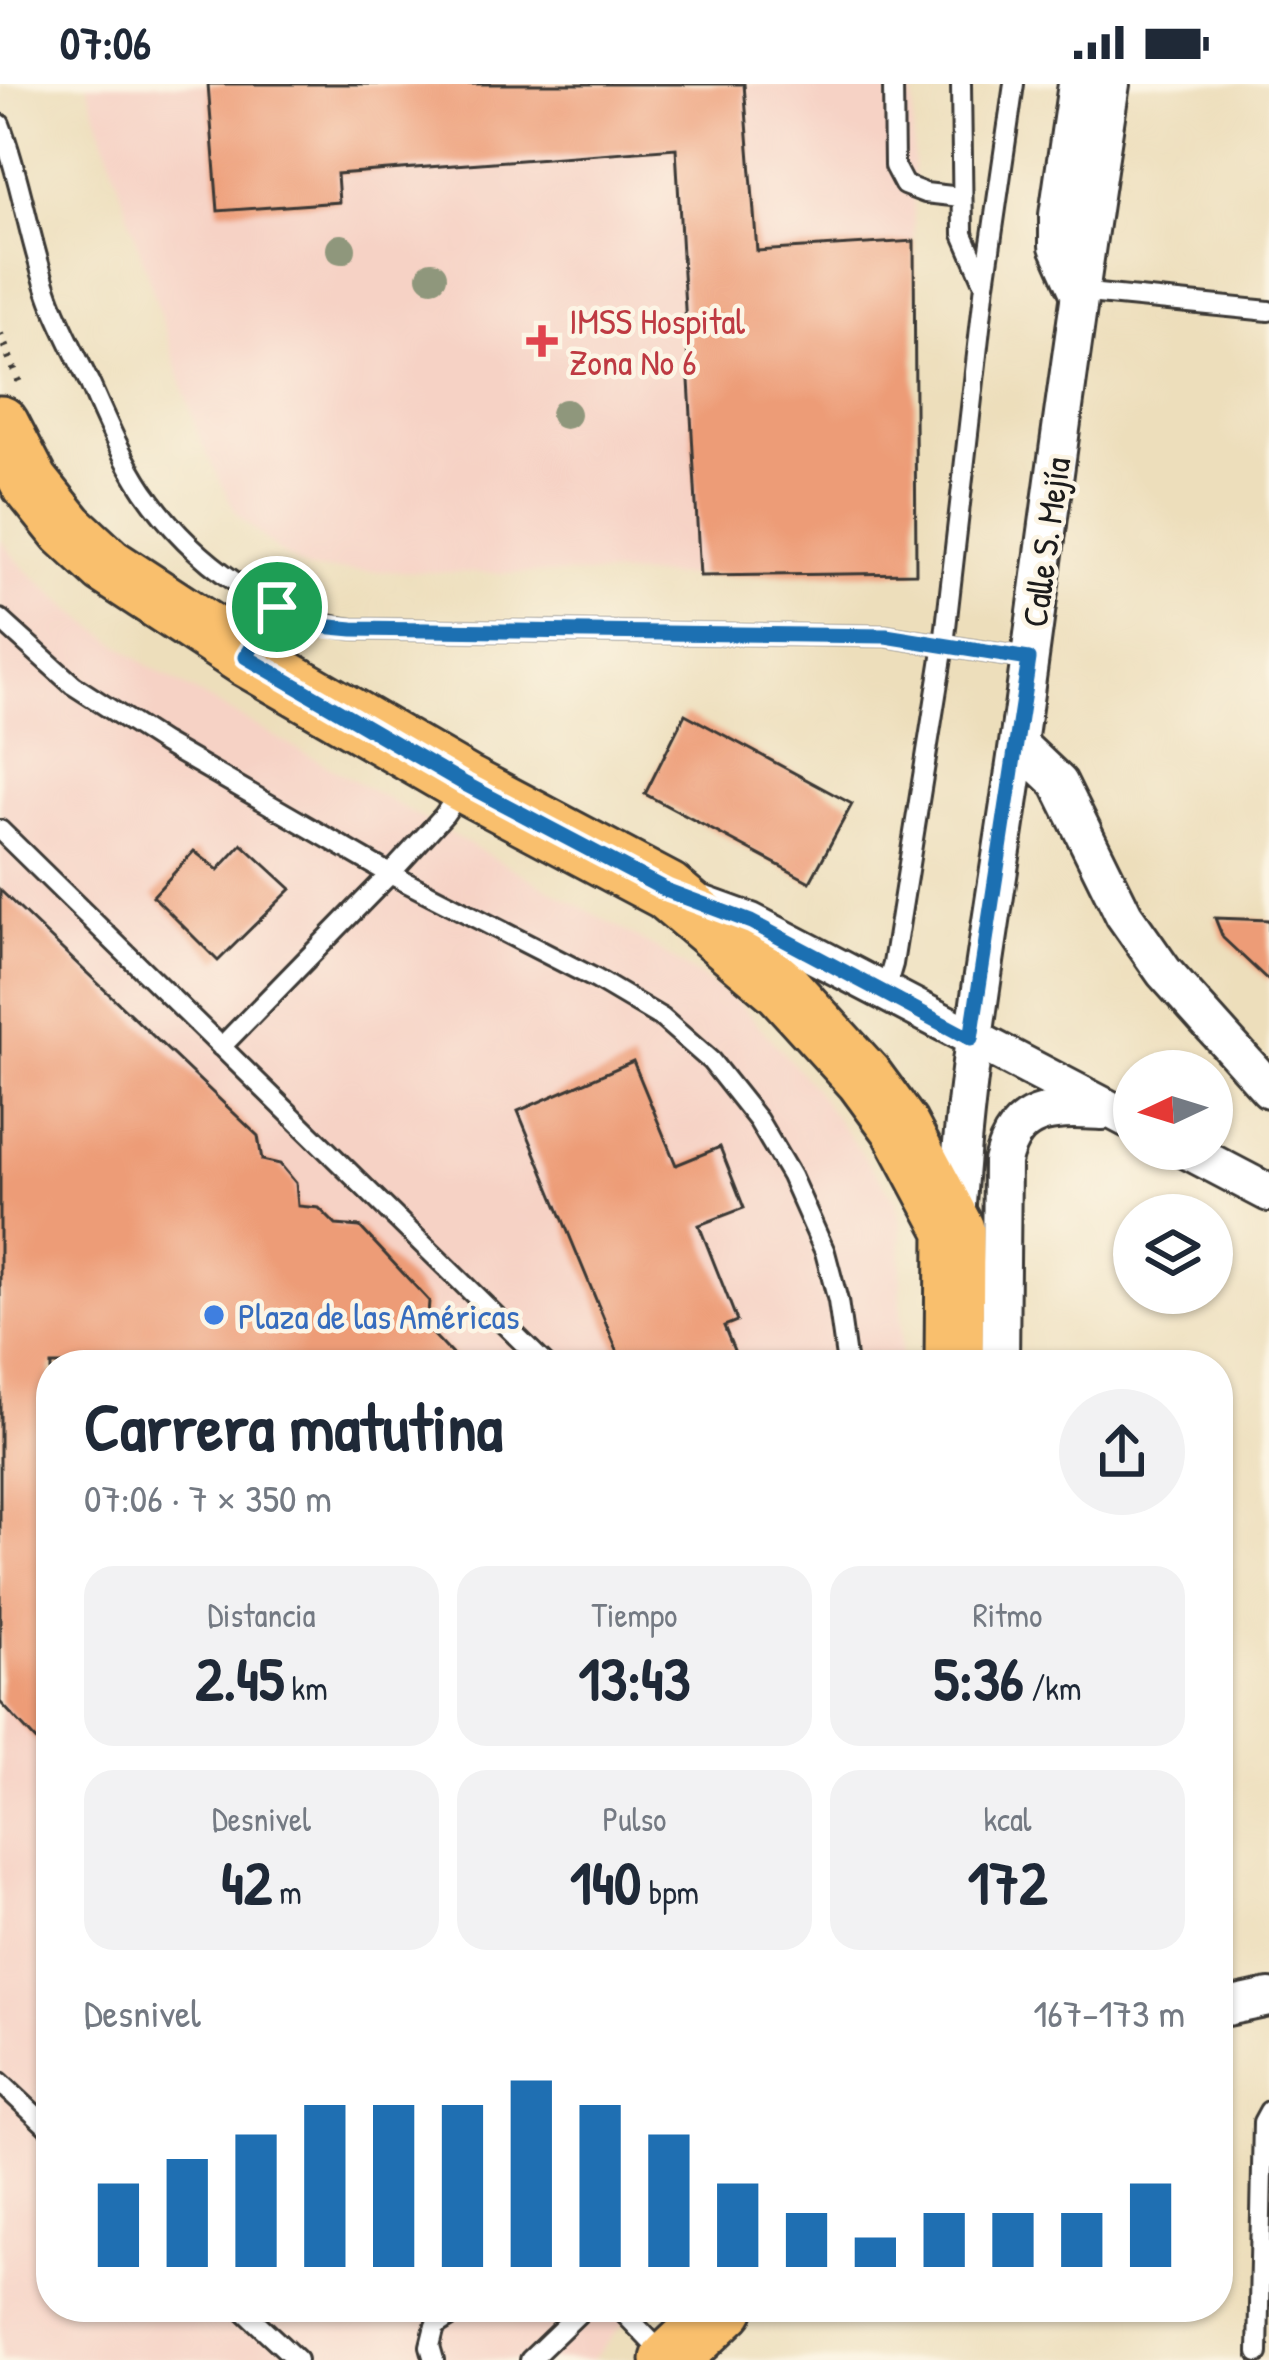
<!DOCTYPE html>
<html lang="es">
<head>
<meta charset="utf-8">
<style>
  body { margin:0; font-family:"Patrick Hand",sans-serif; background:#f2f2f3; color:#1f2937; height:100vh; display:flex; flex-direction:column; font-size:45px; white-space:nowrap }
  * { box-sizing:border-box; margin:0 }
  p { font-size:39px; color:#747a83 }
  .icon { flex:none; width:66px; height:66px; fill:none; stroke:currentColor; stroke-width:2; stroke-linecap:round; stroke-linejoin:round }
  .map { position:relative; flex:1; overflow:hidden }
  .drawer { position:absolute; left:36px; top:1266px; width:1197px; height:972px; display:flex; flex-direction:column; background:#fff; border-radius:48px; box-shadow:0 3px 9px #0004 }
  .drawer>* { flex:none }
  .needle { width:78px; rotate:266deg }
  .controls { position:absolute; left:1113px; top:966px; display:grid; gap:24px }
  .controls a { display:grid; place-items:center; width:120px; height:120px; border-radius:50%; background:#fff; box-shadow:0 3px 9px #0004; font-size:60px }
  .pin { position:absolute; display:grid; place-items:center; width:102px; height:102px; color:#fff; margin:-51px; border:6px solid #fff; border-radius:50%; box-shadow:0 3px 12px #0007 }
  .round { display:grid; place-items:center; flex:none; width:126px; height:126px; border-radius:63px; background:#f2f2f3 }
  .head { display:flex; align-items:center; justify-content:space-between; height:204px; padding:0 48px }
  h1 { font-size:66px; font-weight:700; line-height:90px }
  .metrics { display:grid; grid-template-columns:repeat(3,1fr); gap:18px; height:204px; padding:12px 48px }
  .metrics div { display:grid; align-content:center; border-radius:30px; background:#f2f2f3; text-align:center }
  .metrics b { font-size:60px; font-weight:700 }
  .metrics small { font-size:33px; font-weight:400 }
  .metrics p { font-size:33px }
  .chart { height:336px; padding:24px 48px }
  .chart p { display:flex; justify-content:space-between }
  .chart svg { width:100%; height:216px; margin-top:12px; stroke:#1f6fb2; stroke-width:6 }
  .status { display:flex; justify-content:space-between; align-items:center; height:84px; padding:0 60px; background:#fff; direction:ltr }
  .status svg { height:33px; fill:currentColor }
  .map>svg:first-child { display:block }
</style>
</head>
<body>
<div class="status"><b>07:06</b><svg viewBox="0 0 49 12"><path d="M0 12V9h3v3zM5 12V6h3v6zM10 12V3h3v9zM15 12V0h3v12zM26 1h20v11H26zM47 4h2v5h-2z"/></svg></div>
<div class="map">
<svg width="1269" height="2276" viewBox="0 0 1269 2276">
  <rect width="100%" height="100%" fill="#fcf5e5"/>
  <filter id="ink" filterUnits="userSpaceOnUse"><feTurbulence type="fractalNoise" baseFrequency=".00833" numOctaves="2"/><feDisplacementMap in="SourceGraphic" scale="24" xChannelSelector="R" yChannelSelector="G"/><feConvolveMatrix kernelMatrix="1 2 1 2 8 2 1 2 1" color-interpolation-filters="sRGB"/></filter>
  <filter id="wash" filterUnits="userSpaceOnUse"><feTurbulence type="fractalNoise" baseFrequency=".004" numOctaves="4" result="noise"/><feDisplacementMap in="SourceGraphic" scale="48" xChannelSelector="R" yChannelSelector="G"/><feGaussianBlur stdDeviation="2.7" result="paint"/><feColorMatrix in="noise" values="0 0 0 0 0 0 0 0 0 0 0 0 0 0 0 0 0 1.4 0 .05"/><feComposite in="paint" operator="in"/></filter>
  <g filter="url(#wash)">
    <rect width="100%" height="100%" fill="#eddebb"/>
    <path fill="#f6d2c5" d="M87 0H913L916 489 700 492 308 486 278 467 237 431 200 356Z
      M0 455 23 483 74 528 148 582 659 866 737 917 811 1000 895 1115 901 1138V1281H51V2223H638L592 2276H0Z"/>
    <g id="blocks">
      <path fill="#ed9c77" d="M208 0H744L757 167 914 157 916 489 700 492 676 64 337 90 339 118 218 127Z
        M685 630 852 720 810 798 645 710Z
        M242 760 291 805 218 877 153 812 194 767 218 786Z
        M0 806 258 1052 262 1076 280 1080 296 1099 298 1122 319 1124 336 1141 360 1143 429 1217 427 1244 462 1281H51V1664H43L0 1618Z
        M1215 834 1269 836V897L1223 854Z
        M633 977 676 1081 720 1063 744 1124 699 1141 737 1237 724 1242 740 1281H649L646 1274 623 1281 518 1027Z"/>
    </g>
  </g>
  <g filter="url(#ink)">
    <use href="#blocks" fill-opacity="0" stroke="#3b3934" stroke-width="3"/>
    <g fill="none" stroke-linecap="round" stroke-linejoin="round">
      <g stroke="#3b3934" stroke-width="24">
        <path id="lane" d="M893 0 894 82 904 101 925 109 961 113
          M961 0 963 150 983 196
          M0 40C22 97 29 159 51 217 62 245 77 273 90 300 106 336 122 374 144 407 190 474 272 537 353 545L886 552 1029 575
          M1078 208 1269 227
          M0 535 73 601 163 659 390 790 596 895 662 934 711 977 758 1036 791 1092 825 1168 838 1217 847 1281
          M248 570 277 523
          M0 746 546 1281
          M885 907 893 880 944 561 985 200 1014 0
          M221 963 390 790 444 731 463 704
          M0 1998 51 2046
          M240 2223 297 2276
          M618 2223 664 2271
          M1258 2269 1263 2038 1269 2027
          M434 2276 430 2262 435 2242 465 2223
          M530 2276 585 2223"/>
      </g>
      <g stroke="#3b3934" stroke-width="42">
        <path id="street" d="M1077 0 1058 131V162L1078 207
          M1018 660 1059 699 1124 831 1164 888 1269 1005
          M704 821 751 838 1134 1038
          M1185 1065 1269 1109
          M956 1136C966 966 999 800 1022 631 1051 421 1078 210 1111 0
          M1000 1281 1002 1078C1015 1021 1055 1025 1103 1027
          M1218 1925 1269 1914"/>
      </g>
      <g stroke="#3b3934" stroke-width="63">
        <path id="primary" d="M0 341 30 399 67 445 107 482 246 573 465 700 667 807 783 905 864 994 900 1043 955 1146 954 1281
          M670 2276 726 2223"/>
      </g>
      <path stroke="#3b3934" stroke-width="8" stroke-dasharray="3 9" stroke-linecap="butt" d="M0 250 19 298"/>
      <use href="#lane" stroke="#fff" stroke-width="18"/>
      <use href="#street" stroke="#fff" stroke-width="36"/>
      <use href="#primary" stroke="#f9bf6d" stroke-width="57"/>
    </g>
    <g fill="#8f977b">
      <circle cx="341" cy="165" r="15"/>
      <circle cx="432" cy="192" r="15"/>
      <circle cx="565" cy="330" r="15"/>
    </g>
  </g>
  <g fill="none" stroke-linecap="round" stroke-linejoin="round" filter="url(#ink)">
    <g stroke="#fff" stroke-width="24">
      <path id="route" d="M277 523 321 542 353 545 886 552 1029 575 971 955 751 838 668 807 465 700 246 573Z"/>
    </g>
    <use href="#route" stroke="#1f6fb2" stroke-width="15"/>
  </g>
  <path fill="#e0444e" stroke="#fcf5e5" stroke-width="4.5" d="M536 239h12v12h12v12h-12v12h-12v-12h-12v-12h12z"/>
  <circle fill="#3f7fe0" stroke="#fcf5e5" stroke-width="4.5" cx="214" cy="1231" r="12"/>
  <g text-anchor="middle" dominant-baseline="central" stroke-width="9" stroke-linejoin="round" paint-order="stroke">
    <g font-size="36" fill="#be3a42" stroke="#fcf5e5" text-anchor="start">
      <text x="569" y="236">IMSS Hospital<tspan x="569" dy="41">Zona No 6</tspan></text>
    </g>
    <g font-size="36" fill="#1c1c1c" stroke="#fcf5e5">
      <text transform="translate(1045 458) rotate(-82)">Calle S. Mejía</text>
    </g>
    <g font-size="36" fill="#366cbe" stroke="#fcf5e5" text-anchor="start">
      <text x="238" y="1231">Plaza de las Américas</text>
    </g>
  </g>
</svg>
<div class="controls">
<a><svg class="needle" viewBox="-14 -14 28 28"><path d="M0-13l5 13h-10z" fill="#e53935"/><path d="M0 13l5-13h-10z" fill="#747a83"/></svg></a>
<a><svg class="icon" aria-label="layers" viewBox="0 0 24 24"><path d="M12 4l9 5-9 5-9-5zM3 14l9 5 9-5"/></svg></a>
</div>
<div class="pin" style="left:277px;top:523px;background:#1e9e55"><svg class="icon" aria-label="arrive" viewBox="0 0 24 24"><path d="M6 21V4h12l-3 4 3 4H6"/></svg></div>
<section class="drawer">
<div class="head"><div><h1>Carrera matutina</h1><p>07:06 · 7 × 350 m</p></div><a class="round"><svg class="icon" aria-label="share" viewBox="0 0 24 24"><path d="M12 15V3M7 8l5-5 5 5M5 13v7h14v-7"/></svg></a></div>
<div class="metrics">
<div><p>Distancia</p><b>2.45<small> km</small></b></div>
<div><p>Tiempo</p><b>13:43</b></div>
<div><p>Ritmo</p><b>5:36<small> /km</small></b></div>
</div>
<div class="metrics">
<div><p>Desnivel</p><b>42<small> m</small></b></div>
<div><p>Pulso</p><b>140<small> bpm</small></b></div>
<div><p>kcal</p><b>172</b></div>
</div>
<div class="chart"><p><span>Desnivel</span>167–173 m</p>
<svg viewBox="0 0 160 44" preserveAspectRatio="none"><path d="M5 44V27M15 44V22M25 44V17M35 44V11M45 44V11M55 44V11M65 44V6M75 44V11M85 44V17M95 44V27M105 44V33M115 44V38M125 44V33M135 44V33M145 44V33M155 44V27"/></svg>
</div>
</section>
</div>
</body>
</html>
